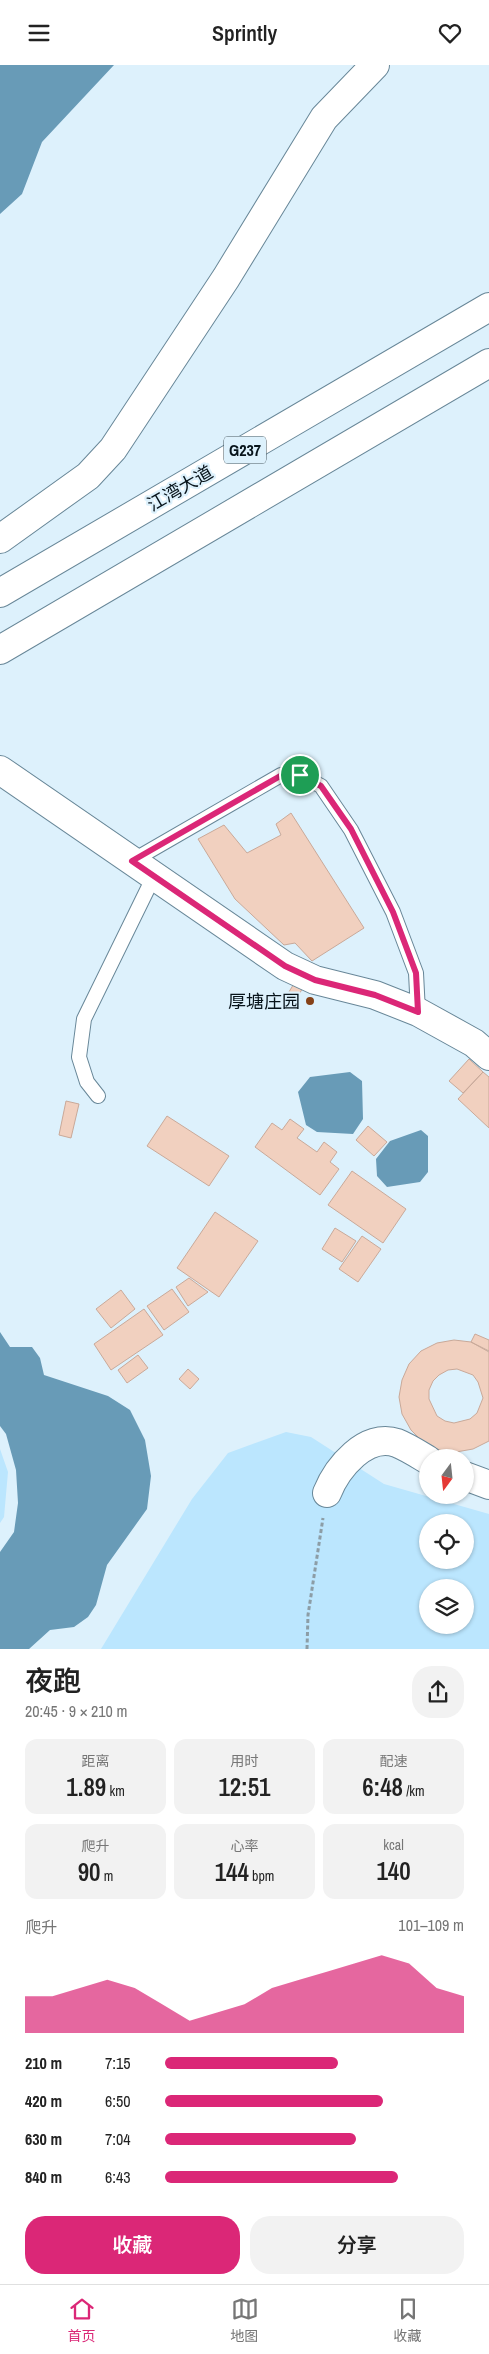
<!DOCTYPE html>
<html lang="zh">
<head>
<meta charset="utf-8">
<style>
  body { margin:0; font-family:"Archivo Narrow","Noto Sans SC",sans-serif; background:#f2f2f2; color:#222; height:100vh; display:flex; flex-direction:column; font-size:19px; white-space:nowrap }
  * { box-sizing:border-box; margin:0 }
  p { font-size:16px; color:#767676 }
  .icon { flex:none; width:28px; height:28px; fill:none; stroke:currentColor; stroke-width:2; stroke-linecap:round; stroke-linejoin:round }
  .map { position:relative; height:1584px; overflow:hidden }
  .details { display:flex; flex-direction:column; background:#fff; flex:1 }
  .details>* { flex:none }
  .needle { width:32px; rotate:195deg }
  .controls { position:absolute; left:419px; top:1384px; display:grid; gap:10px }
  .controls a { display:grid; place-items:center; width:55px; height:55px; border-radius:50%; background:#fff; box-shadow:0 1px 4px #0004; font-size:25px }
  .pin { position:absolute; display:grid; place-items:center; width:42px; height:42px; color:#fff; margin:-21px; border:2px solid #fff; border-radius:50%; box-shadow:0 1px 5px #0007 }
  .round { display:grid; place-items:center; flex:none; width:52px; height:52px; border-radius:20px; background:#f2f2f2 }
  .summary { display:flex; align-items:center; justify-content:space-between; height:85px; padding:0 25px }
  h1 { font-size:28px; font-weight:600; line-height:38px }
  .stats { display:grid; grid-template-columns:repeat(3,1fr); gap:8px; height:85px; padding:5px 25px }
  .stats div { display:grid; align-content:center; border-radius:12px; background:#f2f2f2; text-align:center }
  .stats b { font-size:25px; font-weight:600 }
  .stats small { font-size:14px; font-weight:400 }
  .stats p { font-size:14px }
  .chart { height:140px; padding:10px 25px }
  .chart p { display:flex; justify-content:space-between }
  .chart svg { width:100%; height:90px; margin-top:5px; fill:#db2777; opacity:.7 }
  .cta { display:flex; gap:10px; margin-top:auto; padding:10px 25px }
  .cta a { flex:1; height:58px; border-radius:20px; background:#db2777; color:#fff; font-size:20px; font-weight:600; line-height:58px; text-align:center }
  .cta a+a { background:#f2f2f2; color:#222 }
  ul { padding:0 25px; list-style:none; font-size:16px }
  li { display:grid; grid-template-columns:80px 60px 1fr; align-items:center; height:38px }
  li i { height:12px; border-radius:6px; background:#db2777 }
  header { display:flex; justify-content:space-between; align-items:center; height:65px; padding:0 25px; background:#fff; font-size:22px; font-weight:600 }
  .tab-bar { display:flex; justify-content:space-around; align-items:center; height:70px; border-top:1px solid #e0e0e0; background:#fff; font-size:14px; color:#767676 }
  .tab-bar a { display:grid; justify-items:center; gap:2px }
  .tab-bar .on { color:#db2777 }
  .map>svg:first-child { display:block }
</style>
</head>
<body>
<header><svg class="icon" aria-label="menu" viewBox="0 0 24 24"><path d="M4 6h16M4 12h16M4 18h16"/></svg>Sprintly<svg class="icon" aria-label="heart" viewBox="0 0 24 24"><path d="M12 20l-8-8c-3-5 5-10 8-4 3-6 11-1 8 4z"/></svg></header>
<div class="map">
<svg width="489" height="1584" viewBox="0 0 489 1584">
  <rect width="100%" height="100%" fill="#ddf1fc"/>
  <path fill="#bbe6fe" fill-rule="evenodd" d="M286 1367 311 1372 384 1419 489 1449V1584H101L192 1434 228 1388ZM428 1458H465V1495H428ZM428 1522H465V1560H428Z
    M0 1384 8 1407 4 1452 0 1458Z"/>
  <path fill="#689bb7" d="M0 0H114L42 77 22 129 0 149Z
    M350 1007 362 1016 363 1054 353 1069 317 1067 306 1060 298 1027 310 1012Z
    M421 1065 428 1071V1107L420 1117 387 1122 377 1111 376 1094 390 1076Z
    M0 1267 10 1282H32L40 1293 44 1310 108 1331 130 1345 145 1375 151 1411 147 1444 107 1500 96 1540 88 1552 74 1562 50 1565 29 1584H0V1487L14 1467 18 1438 16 1405 6 1369 0 1361Z"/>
  <path fill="#f1d0bf" stroke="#c9a999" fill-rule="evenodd" d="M291 748 364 863 312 896 295 878 284 880 235 834 198 774 224 760 247 788 281 770 276 759Z
    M308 896 316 901 295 936 287 930Z
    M469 994 483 1007 463 1028 449 1016Z
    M483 1007 489 1012V1063L458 1034Z
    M66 1036 79 1039 71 1073 59 1070Z
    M167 1051 229 1091 209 1121 147 1081Z
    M290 1054 304 1064 297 1073 317 1087 324 1077 337 1087 330 1097 339 1104 320 1130 255 1082 272 1058 282 1065Z
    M368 1061 387 1077 374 1091 356 1075Z
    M352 1106 406 1144 383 1178 328 1140Z
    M215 1147 258 1176 219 1232 177 1203Z
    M335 1163 356 1176 342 1197 322 1184Z
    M362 1171 381 1184 358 1217 339 1204Z
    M189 1213 208 1227 188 1241 176 1222Z
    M172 1224 189 1247 164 1265 147 1241Z
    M121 1225 135 1244 111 1263 96 1244Z
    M144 1244 163 1270 111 1305 94 1279Z
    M475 1269 489 1275V1286L471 1277Z
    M454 1275 471 1277 489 1287V1376L473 1384 456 1387 439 1385 423 1377 411 1365 402 1349 399 1332 402 1315 409 1299 421 1286 437 1278ZM457 1304 473 1310 478 1317 483 1333 477 1348 470 1354 454 1358 445 1356 437 1351 429 1334V1325L433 1316 439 1310 448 1305Z
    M138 1290 148 1303 127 1318 118 1305Z
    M188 1304 199 1314 190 1324 179 1314Z"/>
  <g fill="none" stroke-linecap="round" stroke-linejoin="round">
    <g stroke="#688798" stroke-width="16">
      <path id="service" d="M132 796 281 710H300L321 721 351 765 393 847 416 908 418 947
        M98 1031 87 1017 79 992 84 954 154 811"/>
    </g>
    <g stroke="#688798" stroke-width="30">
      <path id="minor" d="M0 474 88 411 113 384 226 213 324 53 375 0
        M0 705 285 901 315 915 375 930 418 947 474 978 489 991
        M465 1411 489 1420
        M327 1428C337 1403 366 1367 397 1378 407 1382 418 1389 428 1395"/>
    </g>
    <g stroke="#688798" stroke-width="30">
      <path id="trunk" d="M0 528 489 242
        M0 585 489 298"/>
    </g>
    <path stroke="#8c9da6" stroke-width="3" stroke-dasharray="4 2.5" stroke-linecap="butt" d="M307 1584 308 1550 323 1453"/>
    <use href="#service" stroke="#fff" stroke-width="14"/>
    <use href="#minor" stroke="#fff" stroke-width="28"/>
    <use href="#trunk" stroke="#fff" stroke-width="28"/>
  </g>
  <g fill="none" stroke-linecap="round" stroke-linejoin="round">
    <g stroke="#fff" stroke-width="10">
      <path id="route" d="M282 710H300L321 721 351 764 393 847 416 908 418 947 375 930 315 915 285 901 132 796Z"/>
    </g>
    <use href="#route" stroke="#db2777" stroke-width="6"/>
  </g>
  <circle fill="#854117" stroke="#ddf1fc" stroke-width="2" cx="310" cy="936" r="5"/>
  <g text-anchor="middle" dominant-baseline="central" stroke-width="4.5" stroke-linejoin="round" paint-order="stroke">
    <rect fill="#ddf1fc" stroke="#47565e" stroke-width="1" x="224" y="371.5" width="42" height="27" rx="4"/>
    <g font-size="16" font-weight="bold" fill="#07131a">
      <text x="245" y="385">G237</text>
    </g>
    <g font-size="18" fill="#07131a" stroke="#ddf1fc">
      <text transform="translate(180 423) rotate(-30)">江湾大道</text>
    </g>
    <g font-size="18" fill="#07131a" stroke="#ddf1fc" text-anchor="end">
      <text x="300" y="936">厚塘庄园</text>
    </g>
  </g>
</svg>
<div class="controls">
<a><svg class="needle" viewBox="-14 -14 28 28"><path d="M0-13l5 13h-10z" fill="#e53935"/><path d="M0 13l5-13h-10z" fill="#767676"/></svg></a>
<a><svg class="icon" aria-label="locate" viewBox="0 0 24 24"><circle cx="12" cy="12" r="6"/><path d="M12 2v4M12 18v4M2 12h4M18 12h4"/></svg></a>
<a><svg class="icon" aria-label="layers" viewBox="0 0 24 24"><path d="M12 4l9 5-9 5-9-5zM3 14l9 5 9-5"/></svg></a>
</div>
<div class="pin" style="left:300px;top:710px;background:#1e9e55"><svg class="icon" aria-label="arrive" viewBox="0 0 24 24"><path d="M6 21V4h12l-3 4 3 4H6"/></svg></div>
</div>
<section class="details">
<div class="summary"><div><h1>夜跑</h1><p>20:45 · 9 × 210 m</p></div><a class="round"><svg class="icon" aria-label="share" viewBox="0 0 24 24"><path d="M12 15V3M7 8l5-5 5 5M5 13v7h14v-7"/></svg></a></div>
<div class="stats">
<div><p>距离</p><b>1.89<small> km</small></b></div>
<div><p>用时</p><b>12:51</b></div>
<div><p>配速</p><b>6:48<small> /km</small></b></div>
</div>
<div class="stats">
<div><p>爬升</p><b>90<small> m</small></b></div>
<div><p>心率</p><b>144<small> bpm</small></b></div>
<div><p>kcal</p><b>140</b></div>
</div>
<div class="chart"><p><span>爬升</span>101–109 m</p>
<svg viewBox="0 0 160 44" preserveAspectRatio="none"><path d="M0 44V26L10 26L20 22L30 18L40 22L50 30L60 38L70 34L80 30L90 22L100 18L110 14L120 10L130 6L140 10L150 22L160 26V44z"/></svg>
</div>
<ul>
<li><b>210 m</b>7:15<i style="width:58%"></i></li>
<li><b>420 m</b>6:50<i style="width:73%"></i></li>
<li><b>630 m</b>7:04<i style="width:64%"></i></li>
<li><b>840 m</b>6:43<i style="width:78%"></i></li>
</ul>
<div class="cta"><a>收藏</a><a>分享</a></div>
</section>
<nav class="tab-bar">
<a class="on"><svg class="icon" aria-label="home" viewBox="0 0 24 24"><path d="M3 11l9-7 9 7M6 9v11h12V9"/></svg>首页</a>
<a><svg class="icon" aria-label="map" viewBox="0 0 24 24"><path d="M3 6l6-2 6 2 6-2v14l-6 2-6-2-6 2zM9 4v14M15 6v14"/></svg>地图</a>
<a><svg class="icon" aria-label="saved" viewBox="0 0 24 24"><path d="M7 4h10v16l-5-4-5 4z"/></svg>收藏</a>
</nav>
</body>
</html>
